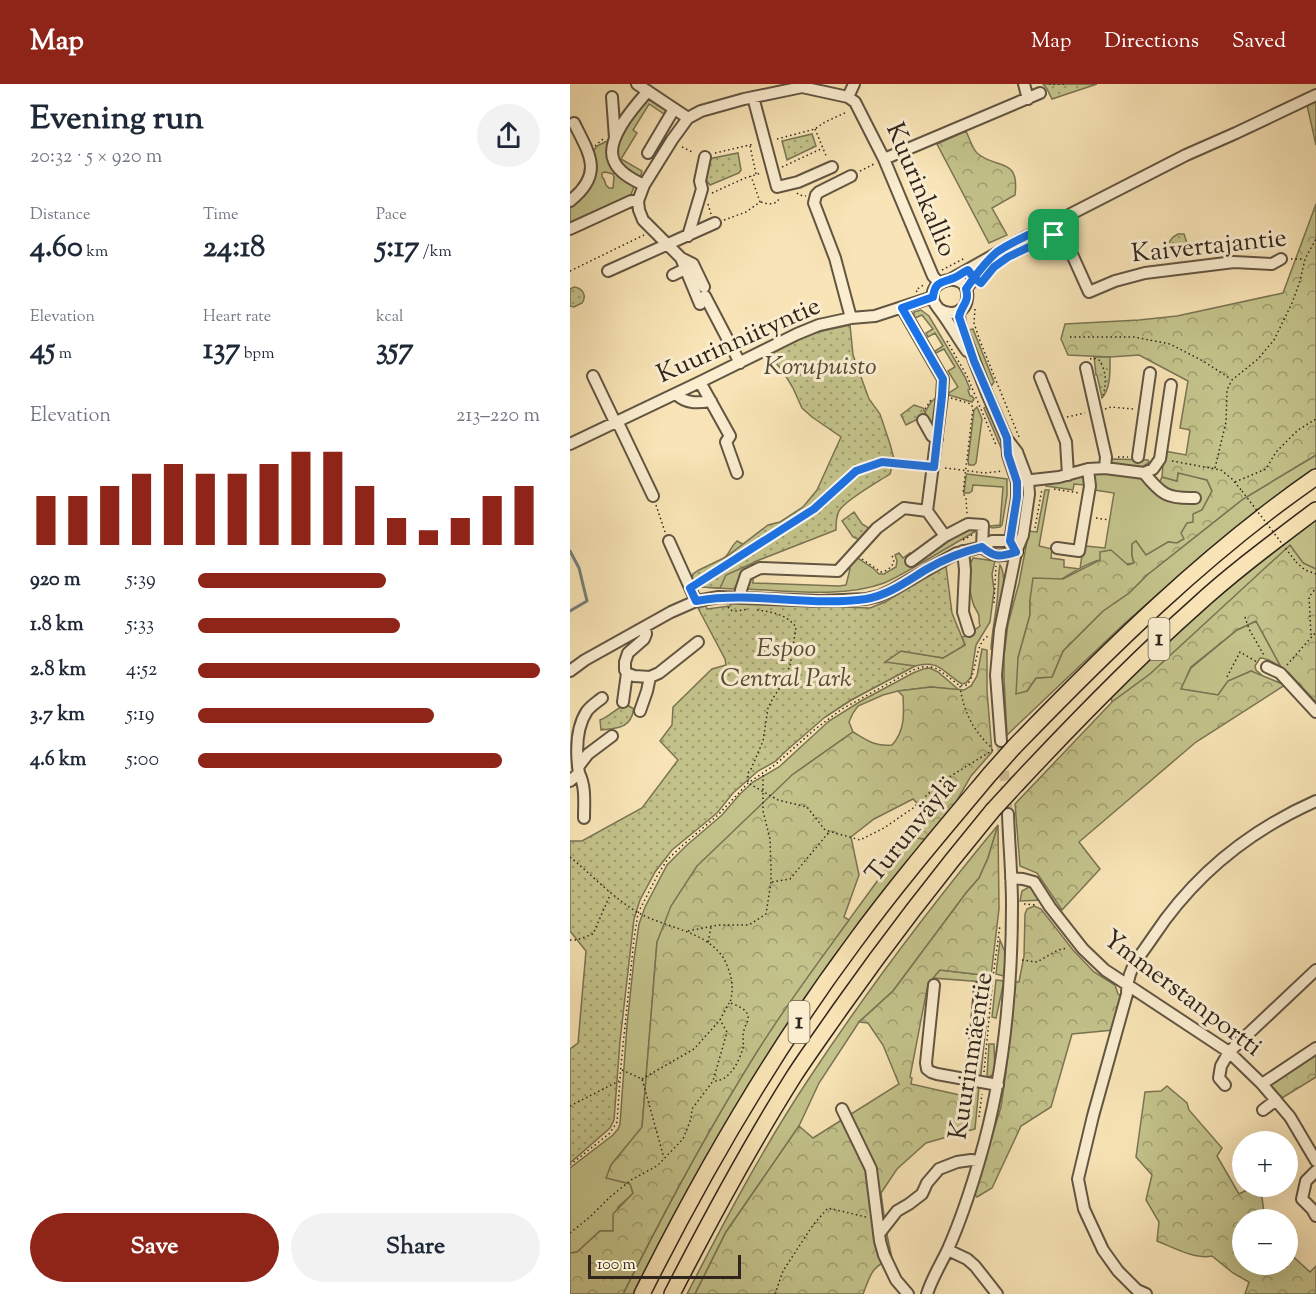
<!DOCTYPE html>
<html lang="en">
<head>
<meta charset="utf-8">
<style>
  body { margin:0; font-family:"Sorts Mill Goudy",serif; background:#f2f2f3; color:#1f2937; height:100vh; display:flex; flex-direction:column; font-size:22px; white-space:nowrap }
  * { box-sizing:border-box; margin:0 }
  p { font-size:20px; color:#747a83 }
  .icon { flex:none; width:33px; height:33px; fill:none; stroke:currentColor; stroke-width:2; stroke-linecap:round; stroke-linejoin:round }
  .map { position:relative; flex:1; overflow:hidden }
  .drawer { display:flex; flex-direction:column; background:#fff; width:570px }
  .drawer>* { flex:none }
  .buttons { position:absolute; left:662px; top:1047px; display:grid; gap:12px }
  .buttons a { display:grid; place-items:center; width:66px; height:66px; border-radius:50%; background:#fff; box-shadow:0 6px 24px #0002; font-size:30px }
  .scale { position:absolute; left:18px; bottom:15px; width:153px; box-sizing:border-box; padding-left:6px; border:3px solid #30251c; border-top:0; font-size:16px; line-height:21px; white-space:nowrap; color:#30251c; -webkit-text-stroke:4px #faedd0; paint-order:stroke }
  .pin { position:absolute; display:grid; place-items:center; width:51px; height:51px; color:#fff; margin:-26px; border-radius:12px; box-shadow:0 3px 9px #0006 }
  .round { display:grid; place-items:center; flex:none; width:63px; height:63px; border-radius:32px; background:#f2f2f3 }
  .head { display:flex; align-items:center; justify-content:space-between; height:102px; padding:0 30px }
  h1 { font-size:33px; font-weight:700; line-height:45px }
  .metrics { display:grid; grid-template-columns:repeat(3,1fr); gap:9px; height:102px; padding:6px 30px }
  .metrics div { display:grid; align-content:center }
  .metrics b { font-size:30px; font-weight:700 }
  .metrics small { font-size:16px; font-weight:400 }
  .metrics p { font-size:16px }
  .chart { height:168px; padding:12px 30px }
  .chart p { display:flex; justify-content:space-between }
  .chart svg { width:100%; height:108px; margin-top:6px; stroke:#8f2418; stroke-width:6 }
  .action { display:flex; gap:12px; margin-top:auto; padding:12px 30px }
  .action a { flex:1; height:69px; border-radius:36px; background:#8f2418; color:#fff; font-size:24px; font-weight:700; line-height:69px; text-align:center }
  .action a+a { background:#f2f2f3; color:#1f2937 }
  ul { padding:0 30px; list-style:none; font-size:20px }
  li { display:grid; grid-template-columns:96px 72px 1fr; align-items:center; height:45px }
  li i { height:15px; border-radius:8px; background:#8f2418 }
  header { display:flex; align-items:center; gap:36px; box-sizing:border-box; height:84px; padding:0 30px; background:#8f2418; color:#fff }
  header strong { font-size:28px }
  nav { display:flex; gap:33px; margin-inline-start:auto; font-size:21px }
  main { display:flex; flex:1; min-height:0 }
  .map>svg:first-child { display:block }
</style>
</head>
<body>
<header>
<strong>Map</strong>
<nav><a>Map</a><a>Directions</a><a>Saved</a></nav>
</header>
<main>
<section class="drawer">
<div class="head"><div><h1>Evening run</h1><p>20:32 · 5 × 920 m</p></div><a class="round"><svg class="icon" aria-label="share" viewBox="0 0 24 24"><path d="M12 15V3M7 8l5-5 5 5M5 13v7h14v-7"/></svg></a></div>
<div class="metrics">
<div><p>Distance</p><b>4.60<small> km</small></b></div>
<div><p>Time</p><b>24:18</b></div>
<div><p>Pace</p><b>5:17<small> /km</small></b></div>
</div>
<div class="metrics">
<div><p>Elevation</p><b>45<small> m</small></b></div>
<div><p>Heart rate</p><b>137<small> bpm</small></b></div>
<div><p>kcal</p><b>357</b></div>
</div>
<div class="chart"><p><span>Elevation</span>213–220 m</p>
<svg viewBox="0 0 160 44" preserveAspectRatio="none"><path d="M5 44V24M15 44V24M25 44V20M35 44V15M45 44V11M55 44V15M65 44V15M75 44V11M85 44V6M95 44V6M105 44V20M115 44V33M125 44V38M135 44V33M145 44V24M155 44V20"/></svg>
</div>
<ul>
<li><b>920 m</b>5:39<i style="width:55%"></i></li>
<li><b>1.8 km</b>5:33<i style="width:59%"></i></li>
<li><b>2.8 km</b>4:52<i style="width:100%"></i></li>
<li><b>3.7 km</b>5:19<i style="width:69%"></i></li>
<li><b>4.6 km</b>5:00<i style="width:89%"></i></li>
</ul>
<div class="action"><a>Save</a><a>Share</a></div>
</section>
<div class="map">
<svg width="746" height="1210" viewBox="0 0 746 1210">
  <defs>
    <pattern id="forest-crowns" width="20" height="18" patternUnits="userSpaceOnUse" patternTransform="scale(1.5)"><rect width="20" height="18" fill="#c3c28a"/><path d="M2 6a3 3 0 1 1 6 0M12 15a3 3 0 1 1 6 0" fill="none" stroke="#9f9d70"/></pattern>
    <pattern id="park-dots" width="8" height="8" patternUnits="userSpaceOnUse" patternTransform="scale(1.5)"><rect width="8" height="8" fill="#c3c28a"/><path d="M2 2h.1M6 6h.1" fill="none" stroke="#9f9d70" stroke-width="1.8" stroke-linecap="round"/></pattern>
  </defs>
  <rect width="100%" height="100%" fill="#f8e4b6"/>
  <filter id="stains"><feTurbulence type="fractalNoise" baseFrequency=".00333" numOctaves="4"/><feColorMatrix values="0 0 0 0 .2 0 0 0 0 .09 0 0 0 0 .02 0 0 0 .5 -.17"/></filter>
  <radialGradient id="worn" r=".72"><stop offset=".6" stop-color="#630" stop-opacity="0"/><stop offset="1" stop-color="#630" stop-opacity=".3"/></radialGradient>
  <path fill="#c3c28a" stroke="#7a7453" stroke-width="1.5" fill-rule="evenodd" d="M76 14 99 28 97 32 79 20 63 46 67 49 51 75 72 87 71 91 69 93 50 82 44 72 50 48Z
    M41 56C31 81 48 86 65 100L60 113 0 142V119L14 108 22 69 27 62 35 58ZM35 88 43 90 44 93 43 104H39L36 101 34 95 32 93V89Z
    M351 226 359 232 395 293 400 305 398 306 400 312H402L404 315 402 318 379 311V309L388 303 378 287 385 283 374 265 366 269 365 267 373 262 365 249 358 253 356 249 363 245 352 231 345 234 344 232V228Z
    M403 245 424 298 422 301 420 300 399 246Z
    M368 312 366 347 353 332 356 331 355 328 361 318Z
    M407 323 412 335 406 379 404 381H399L398 377 404 326Z
    M416 323C426 335 430 350 433 365L432 366 414 324Z
    M746 371V385L684 429 641 464 555 539 437 651 434 595V572L438 540 449 499 459 447 467 448 475 406H479L469 462 482 465 481 474 494 476V483L510 485 513 464 516 462 535 464 544 409 525 406 524 392 526 387 590 397 592 393 607 397 608 388 637 396 642 407 632 426 623 438 614 455 607 459 598 458 576 472 566 457 562 460V472L564 479C552 482 543 476 531 476 517 477 473 507 460 516V531L448 574 457 607 466 594 482 593 493 567 533 527 559 509 577 491 673 415Z
    M543 375 578 376 579 378 571 384 540 380V376Z
    M397 390 437 395V411L432 441 430 443 422 444 419 442 430 441 433 403 403 401 402 407 399 409H394L396 392Z
    M508 392 512 393 514 396V401L504 400 503 406 476 402 475 399Z
    M746 435V485L733 479 720 462 580 590 542 618 541 612C603 547 675 490 746 435Z
    M398 445 406 446V447C389 457 372 467 355 477 341 485 328 493 314 499 274 514 219 507 177 505L176 500 183 492V499L269 502 276 501 280 485H274L286 473 304 485 309 490H314L326 483 327 477 325 471 329 469 333 474 340 469 343 472Z
    M167 457 173 460 169 469 183 478V479C179 483 174 487 171 493 168 497 167 501 164 505L131 503 128 504 123 490C133 483 146 481 155 473 160 469 161 462 167 457Z
    M403 474 425 477 422 490 424 506 420 538 406 561 401 593 396 599 392 600C373 589 370 575 345 582L281 616 255 633 281 601 331 567 373 574 395 561 392 553 402 550 403 547 410 542C409 539 409 536 409 532 408 527 404 524 403 519 399 505 396 486 403 474Z
    M430 481C440 496 427 546 424 565H421C422 545 427 526 428 506 429 497 428 489 430 481Z
    M686 537 711 583C704 579 698 574 690 574L685 582 686 586 694 593 681 587 658 597 648 611 610 605 621 584 667 546Z
    M360 584 368 588 389 606 361 603 328 607 313 611 288 622 283 629 279 638 283 648 222 691 87 858 72 1044 41 1081 37 1093 61 1100 63 1110 48 1123 43 1147H30L7 1168 0 1169V1084L43 1051 48 1045 50 1040 57 941 64 875 69 840 75 823 97 781 117 761 152 731 170 710 183 698 209 683 259 637 291 617 343 589 353 585Z
    M428 741 418 774 409 794 396 809 323 907 289 938 249 999 229 1042 156 1148 125 1210H117C155 1136 194 1062 240 993 298 905 361 822 428 741Z
    M339 753 355 755 317 803 160 1033 128 1088 64 1210H53C102 1113 152 1016 214 926 255 867 298 811 339 753Z
    M459 803 463 805 472 816 450 817 452 807Z
    M430 856 437 873 435 889 433 892 426 890Z
    M370 886 421 892 411 990 409 992 405 990 409 963 414 898 363 894Z
    M426 896 434 897 426 934 422 933Z
    M419 960H424L425 987 424 990 419 993 417 992Z"/>
  <path fill="url(#forest-crowns)" stroke="#7a7453" stroke-width="1.5" d="M746 17V61L737 21Z
    M396 47C399 53 402 64 407 69 426 86 450 72 445 111L422 124 437 151 419 159 367 60Z
    M746 120V371L673 415 577 491 559 509 533 527 493 567 482 593 466 594 457 607 446 610 448 574 460 531V516L463 494 493 495 530 476V468L541 466 558 481 564 479 562 472V460L566 457 576 471 598 458 607 459 614 455 611 449 617 439 623 438V430L632 426 642 407 637 396 608 389 607 397 592 393 594 367 616 371 620 346 610 344 618 297 569 271 540 273 498 271 491 255 495 240 569 236 607 232 713 209Z
    M720 461 733 479 746 485V618L719 589 711 583 686 537 667 546 621 583 611 605 648 611 658 597 681 587 715 601 626 658 509 758 530 785 492 826 467 789 450 782 445 720 542 618 580 590Z
    M412 565 417 566V607L422 668 401 692 386 718 355 755 339 753 352 724 343 715 304 735 281 753 289 791 274 833 279 836C247 880 214 924 185 971 137 1048 94 1128 53 1210H0V1169L7 1168 30 1147H43V1130L63 1109 60 1100 36 1094 41 1081 72 1043 87 858 101 822 127 782 222 691 283 648C297 656 305 663 322 661 335 647 334 630 333 612L328 607 361 603 394 606 401 602 407 592Z
    M428 741 429 825 421 892 370 886C364 892 360 897 357 905L340 993 342 994 341 1000 403 1014 405 1002 409 1003 405 1045 356 1059 327 1085 311 1109 316 1146 322 1174C301 1183 301 1190 293 1210H125L156 1148 229 1042 243 1054 329 1000 313 961 298 939 289 938 323 907 396 809 409 794 418 774Z
    M464 822 471 825 503 866 524 888 545 901 548 910 553 913 544 946 502 950 481 1023 451 1042 422 1104 407 1113 404 1110 431 1023 436 988 445 898H449L454 872 455 830 457 825Z
    M746 969V993L712 1014 698 999Z
    M597 1002 617 1019 619 1026 652 1064 647 1072 669 1110 683 1103H689L691 1107 695 1135 672 1136V1180H717V1167L740 1188 746 1182V1210H675L679 1198 663 1189 642 1172C626 1176 602 1163 587 1157L589 1138 576 1116 582 1091 566 1073 575 1008 591 1007Z"/>
  <path fill="url(#park-dots)" stroke="#7a7453" stroke-width="1.5" d="M473 0H527L482 15 477 5Z
    M242 50 246 62 217 76 212 57Z
    M168 69 171 86 169 89 140 101 135 95 138 77 143 74Z
    M608 150H614L617 159 600 167 597 161 603 153Z
    M4 203C13 204 17 212 12 219L4 223 0 222V205Z
    M280 241 283 271 299 315 310 330 320 360 324 375 320 390C308 398 275 416 269 427 266 432 266 440 266 446L184 478 183 479 156 491 150 504 131 503 128 504 125 503 122 495 123 490 129 486 156 473 198 441 210 438 233 423 247 406 271 353 242 333 232 324 223 304 214 289 198 269 235 251Z
    M524 273H540C540 287 541 304 532 314L527 291H526Z
    M344 321 353 324 356 331 336 341 331 331Z
    M284 428 292 440 302 446 292 457 283 453 272 437Z
    M376 482 382 529 395 561 373 574 331 567 315 578 345 582 281 616 255 633 216 667 206 677 188 687 163 709 147 729 102 766 85 788 70 816 64 835 50 957 44 1036 40 1044 0 1079V965L8 959 16 867 0 847V757H12L72 724 108 676 90 657 102 641 103 623 142 585 156 581 155 575 128 524 136 522 137 525 160 522 162 519 300 524 315 518Z
    M57 621 64 625C60 645 48 644 31 646L30 636C41 632 46 623 57 621Z"/>
  <g fill="none" stroke-linecap="round" stroke-linejoin="round">
    <path stroke="#757f7b" stroke-width="3" d="M0 467 9 484 17 517 0 527"/>
    <path stroke="#d0be97" stroke-width="10" stroke-dasharray="10 5" stroke-linecap="butt" d="M431 657 438 730"/>
    <g stroke="#625542" stroke-width="14">
      <path id="minor" d="M67 0 118 34
        M454 0 458 15
        M42 13 45 54
        M183 13 207 103 228 98 262 83
        M278 13 284 0
        M78 69 104 25
        M314 75 470 9
        M281 92 249 108 246 111 244 119 265 174 281 234
        M74 101C63 96 49 89 44 77 34 56 65 22 78 7
        M0 117C34 90 20 71 4 39
        M487 137 519 208 545 197 575 189 664 178 702 180 711 175
        M0 145 61 117H68
        M118 152 132 105 130 97 135 73
        M111 174 130 220
        M38 187 145 139
        M103 191 115 185
        M381 195 454 154 616 71 666 49 746 11
        M134 203 123 180 111 174 73 136 69 126 68 117 74 101 102 56 118 34 131 27 174 15 232 3 278 13 285 18 314 75 363 192 369 199
        M396 205 418 177
        M135 212 170 279
        M332 224 373 295 372 312 357 427 375 452
        M369 225C379 232 395 230 397 215 402 182 345 196 368 224 379 238 387 253 397 267
        M390 226 389 233 391 243 418 312 437 355 447 368 458 397 459 410 453 451 446 468 430 546 426 591 431 657
        M516 284 536 373 535 384
        M23 292 45 338 50 343 83 412
        M470 293 496 358 498 391
        M130 298 160 352 156 358 167 389
        M106 310C116 320 127 319 141 317
        M353 336 362 352 367 355
        M0 360 130 298 227 250 249 241 281 234 305 232 363 213
        M568 373 580 289
        M574 389C591 410 597 415 625 414
        M453 397 489 393 518 385 535 384 574 389 583 385 590 375 601 301
        M99 457 126 517
        M412 463C425 474 430 473 446 468
        M487 464 509 467 520 402 518 385
        M393 467 395 486 393 528 399 547
        M341 477 375 452 398 440 413 441 412 463
        M170 514 171 506 176 491 190 484 268 487 307 444 334 424 357 427
        M75 543 76 550 74 555 58 569 55 578V586L57 589 64 592 80 593 89 589 128 558
        M697 583 710 589 746 628
        M0 587 15 576 101 528 126 517 149 513 250 517 296 515 309 512 322 506 358 485 387 469 412 463 422 457H440L447 413V398L438 371 437 355
        M53 618 57 589
        M70 627 77 607 80 593
        M8 683 18 670 42 652
        M9 689C16 703 14 719 14 734
        M0 697 9 689C6 669 5 645 17 627 21 622 27 618 32 614
        M441 794 453 795 464 798 480 823 513 865 535 886 659 968 692 1000 720 1033 746 1077
        M364 901 356 979 357 985 361 988 367 990 428 1001
        M400 997 405 961 410 903
        M692 1000 746 964
        M655 1001 649 994 651 982 659 968 746 886
        M272 1025 301 1085 310 1157 314 1171 326 1196 338 1210
        M693 1026 706 1016
        M746 1087 736 1097 732 1115 742 1125 746 1132
        M309 1150 327 1127 339 1120 352 1110 357 1099 369 1085 387 1078 401 1076 409 1077
        M378 1166 397 1175 405 1182 427 1210
        M357 1210C362 1194 371 1180 378 1165 391 1136 401 1105 410 1074 434 992 442 906 442 821 442 791 439 760 438 730
        M576 1210 567 1206 548 1187 533 1166 514 1125 508 1095 523 1032 557 910C557 884 569 874 583 853 624 791 678 747 746 717"/>
    </g>
    <g stroke="#30251c" stroke-width="16">
      <path id="major" d="M440 457 446 468"/>
    </g>
    <g stroke="#30251c" stroke-width="18">
      <path id="highway" d="M444 663C537 567 636 469 746 393
        M447 700C504 639 562 579 625 523 663 488 705 457 746 426
        M72 1210C133 1088 202 969 283 860 326 801 373 746 420 690
        M102 1210C140 1136 180 1062 224 992 239 969 255 947 271 924 319 856 370 790 423 726"/>
    </g>
    <path stroke="#30251c" stroke-width="1.5" stroke-dasharray="1.5 3" stroke-linecap="butt" d="M479 0H495
      M245 45 257 74
      M207 55 245 45 255 38 277 28
      M25 62 33 55
      M180 62 186 90
      M112 63 124 69
      M145 69 184 60
      M212 83 253 64
      M290 87 304 80
      M142 109 175 94 191 89
      M227 109 229 111 236 112
      M191 118C197 120 203 121 208 117L209 113
      M138 120 141 130
      M154 136 176 128 190 118 181 92
      M721 175H734
      M372 186 395 174
      M0 187 74 151
      M347 208 346 206 355 200
      M405 225 404 239 410 257 449 353
      M500 253H564L600 260 633 277 661 295
      M377 257 397 292 426 361
      M520 275 523 274 529 276C536 286 537 299 533 311
      M381 314 401 320 403 324 393 409 396 414 397 430
      M355 325 361 316
      M535 325 541 323 563 325
      M497 333 515 329
      M548 373H558
      M602 377 651 386 662 395 672 407
      M375 384 415 389 432 387
      M645 384 656 338 657 306 662 296 688 275 704 256 722 219 730 197 735 175 746 155
      M665 398 696 385 706 368 728 346 746 335
      M484 405 509 409
      M86 421 95 448
      M526 434 539 436
      M465 444 472 405
      M393 456 402 451
      M292 475 311 488C317 487 321 484 324 478L322 471
      M726 478 735 486 746 490
      M130 498 244 425 286 387 313 378 352 381
      M424 519 426 482
      M158 523 160 526 166 527 179 525
      M187 526C202 528 216 530 226 543L220 582 209 605 203 614 198 624 193 657 181 685 178 689V699L208 716 237 723 255 746 290 756 314 744 343 724 371 698 423 666
      M675 533 679 545 695 573
      M741 551 739 513 746 504
      M717 581 746 548
      M657 593 670 568 687 578
      M390 602C393 626 403 647 421 663
      M0 773C23 792 41 812 67 828 98 846 148 847 159 887 163 898 163 907 160 919 166 921 177 925 178 932 179 937 175 941 174 946 172 952 174 958 173 964 169 978 159 998 143 997
      M202 798 220 795 259 748
      M454 820 467 821
      M118 847 148 841H179L196 830 201 798V784L200 755 193 727V689
      M0 856H7L23 850 40 811
      M138 858 141 843
      M452 876 467 878 488 866 498 864
      M52 986 72 995 94 1074
      M414 988 423 893 430 841
      M72 995 124 965 150 936 159 919
      M0 1022 49 997
      M409 1033 412 1010
      M0 1081 40 1049 47 1038 51 981 64 855 68 829 87 792 97 776 113 761 148 731 178 699 206 680 244 646 272 625 343 586 352 583H361L368 585 390 602 397 601C408 587 404 560 418 552
      M0 1149 21 1132 40 1113 61 1096 87 1082 113 1055 121 1035 122 1025 143 997 157 948 150 936
      M205 1210 213 1187 243 1141 258 1124 296 1133"/>
    <use href="#minor" stroke="#faedd0" stroke-width="10"/>
    <use href="#major" stroke="#f8e4b6" stroke-width="14"/>
    <use href="#highway" stroke="#f8e4b6" stroke-width="15"/>
    <g stroke="#30251c" stroke-width="18" stroke-linecap="butt">
      <path id="highway-bridge" d="M420 690 444 663
        M423 726 447 700"/>
    </g>
    <path stroke="#30251c" stroke-width="1.5" stroke-dasharray="1.5 3" stroke-linecap="butt" d="M672 407 726 478"/>
    <use href="#highway-bridge" stroke="#f8e4b6" stroke-width="15"/>
  </g>
  <g fill="none" stroke-linecap="round" stroke-linejoin="round">
    <g stroke="#fff" stroke-width="12">
      <path id="route" d="M484 151 438 173 424 183 411 199 404 194 398 186C393 188 389 192 384 194 372 199 365 197 363 213L332 224 373 295 372 312 364 383 312 378 286 387 244 425 120 504 126 517C182 507 239 523 296 515 319 511 337 497 357 485 376 474 391 468 412 463 425 474 430 473 446 468L440 457 447 413V398L438 371 437 354 404 277 389 233C391 221 400 219 396 205 405 192 415 178 427 168 442 157 470 146 487 137L493 150 484 151"/>
    </g>
    <use href="#route" stroke="#1a73e8" stroke-width="8"/>
  </g>
  <g text-anchor="middle" dominant-baseline="central" stroke-width="6" stroke-linejoin="round" paint-order="stroke">
    <g fill="#faedd0" stroke="#6d6152" stroke-width="1.5">
      <rect x="578.5" y="534" width="21" height="42" rx="4.5"/>
      <rect x="218.5" y="917" width="21" height="42" rx="4.5"/>
    </g>
    <g font-size="24" font-weight="bold" fill="#30251c">
      <text x="589" y="555">1</text>
      <text x="229" y="938">1</text>
    </g>
    <g font-size="26" fill="#30251c" stroke="#faedd0">
      <text transform="translate(350 106) rotate(67)">Kuurinkallio</text>
      <text transform="translate(639 163) rotate(-6)">Kaivertajantie</text>
      <text transform="translate(169 257) rotate(-24)">Kuurinniityntie</text>
      <text transform="translate(342 746) rotate(-51)">Turunväylä</text>
      <text transform="translate(612 910) rotate(37)">Ymmerstanportti</text>
      <text transform="translate(402 972) rotate(-81)">Kuurinmäentie</text>
    </g>
    <g font-size="26" font-style="italic" fill="#554c38" stroke="#faedd0">
      <text x="250" y="283">Korupuisto</text>
      <text x="216" y="565">Espoo<tspan x="216" dy="30">Central Park</tspan></text>
    </g>
  </g>
  <rect width="100%" height="100%" filter="url(#stains)"/>
  <rect width="100%" height="100%" fill="url(#worn)"/>
</svg>
<div class="buttons">
<a>+</a>
<a>−</a>
</div>
<div class="scale">100 m</div>
<div class="pin" style="left:484px;top:151px;background:#1e9e55"><svg class="icon" aria-label="arrive" viewBox="0 0 24 24"><path d="M6 21V4h12l-3 4 3 4H6"/></svg></div>
</div>
</main>
</body>
</html>
